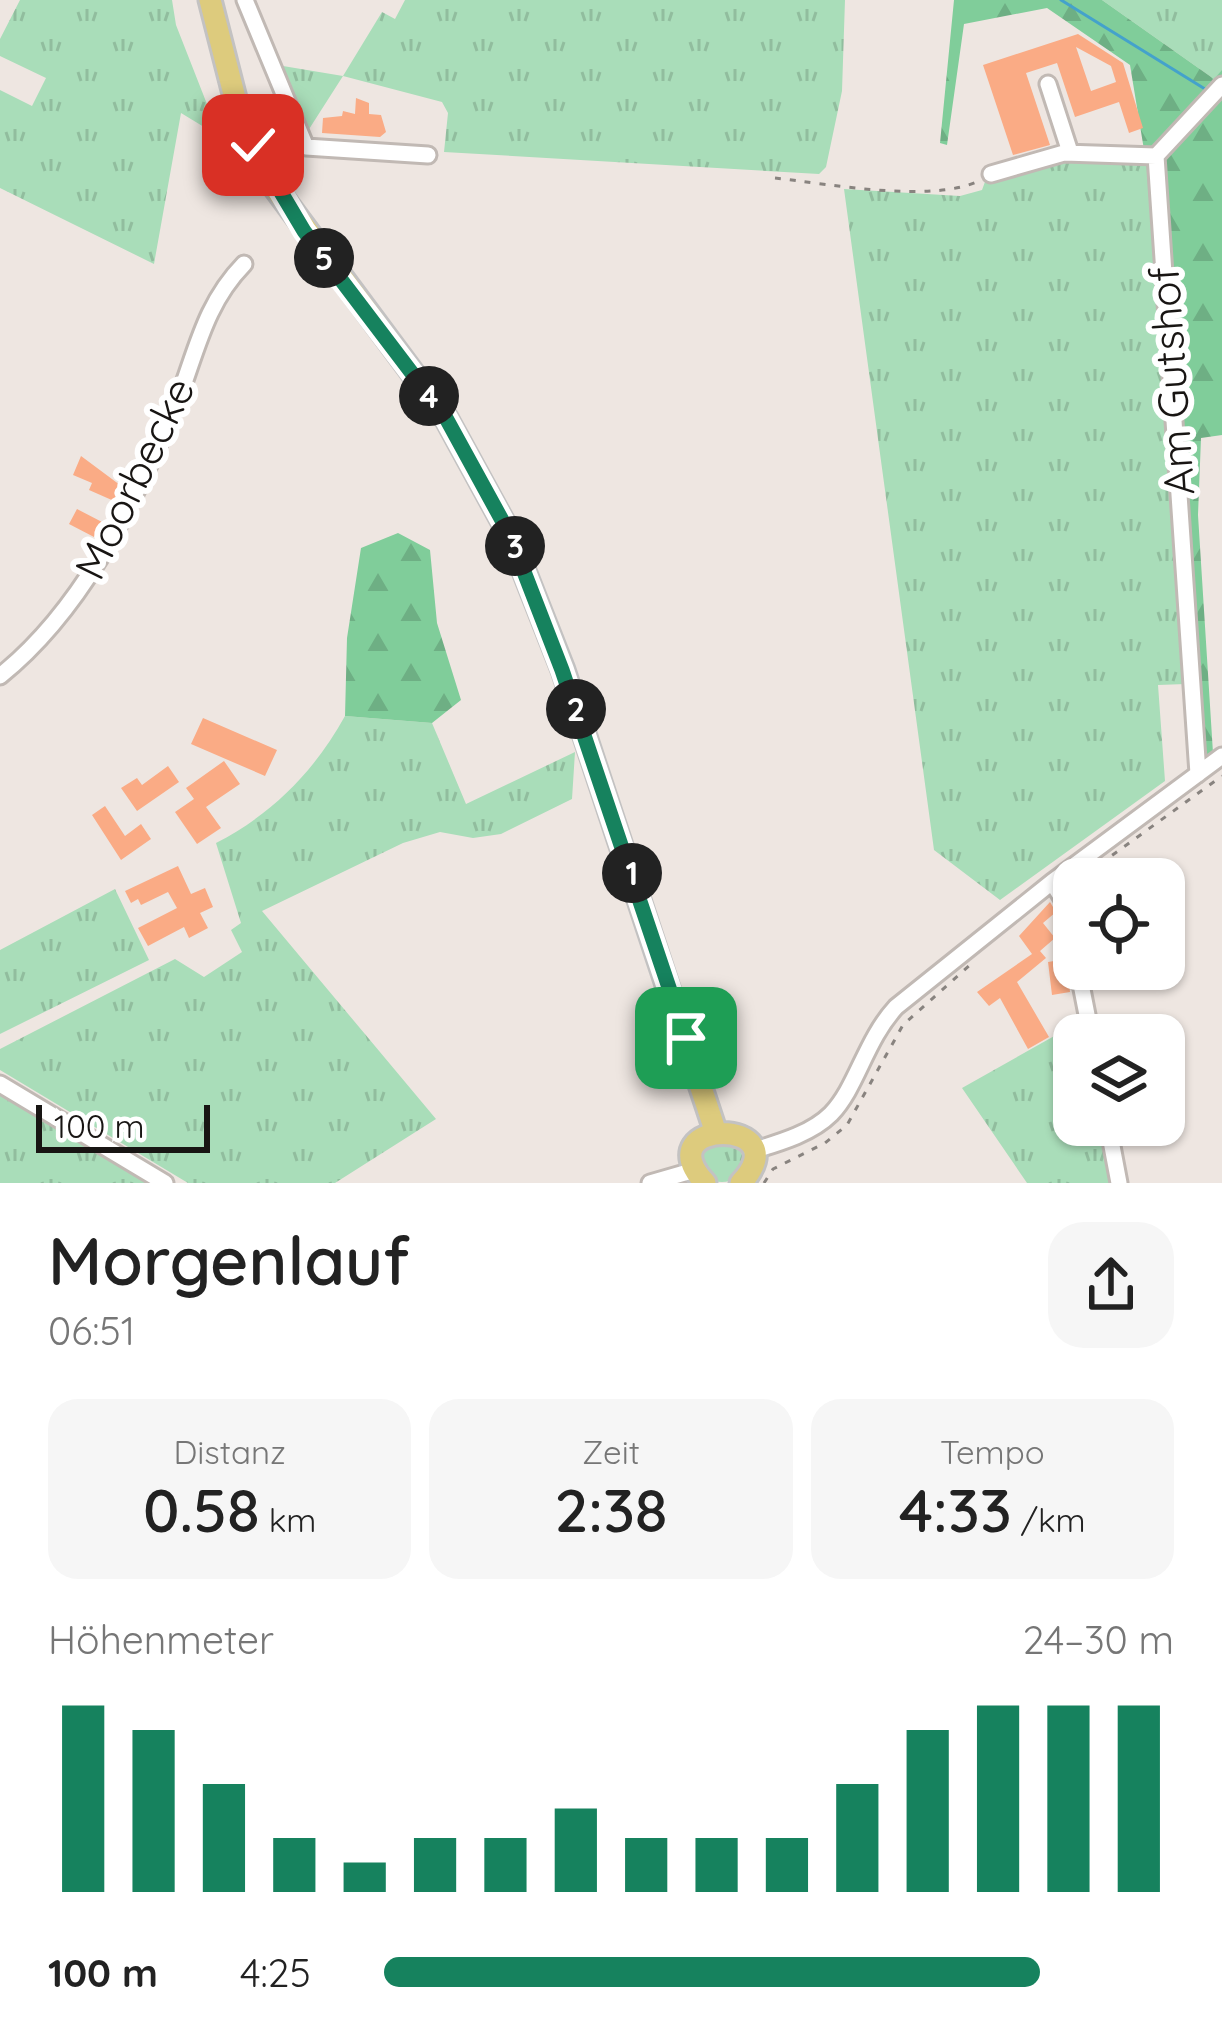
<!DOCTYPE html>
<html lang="de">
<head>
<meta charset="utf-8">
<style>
  body { margin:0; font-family:Quicksand,sans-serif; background:#f6f6f6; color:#222; height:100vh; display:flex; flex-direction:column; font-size:45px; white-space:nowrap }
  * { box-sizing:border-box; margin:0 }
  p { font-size:39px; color:#767676 }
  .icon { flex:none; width:66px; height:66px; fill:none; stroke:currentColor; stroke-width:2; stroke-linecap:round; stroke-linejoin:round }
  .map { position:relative; height:1183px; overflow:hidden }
  .panel { display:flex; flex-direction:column; background:#fff; flex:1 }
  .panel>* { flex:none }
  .fabs { position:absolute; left:1053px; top:858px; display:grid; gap:24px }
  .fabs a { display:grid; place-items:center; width:132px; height:132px; border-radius:24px; background:#fff; box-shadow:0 3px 9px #0004; font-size:60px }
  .scale { position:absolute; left:36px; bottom:30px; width:174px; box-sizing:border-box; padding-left:12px; border:6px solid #181513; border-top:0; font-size:33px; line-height:42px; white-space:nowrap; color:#181513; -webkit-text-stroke:9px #fff; paint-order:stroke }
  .pin { position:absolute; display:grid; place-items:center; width:102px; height:102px; color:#fff; margin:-51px; border-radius:24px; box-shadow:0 6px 18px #0006 }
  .km { position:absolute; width:60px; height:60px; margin:-30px; border-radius:50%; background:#222; color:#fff; font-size:33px; line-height:60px; text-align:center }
  .round { display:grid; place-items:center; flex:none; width:126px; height:126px; border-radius:36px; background:#f6f6f6 }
  .headline { display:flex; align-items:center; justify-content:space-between; height:204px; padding:0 48px }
  h1 { font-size:66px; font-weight:600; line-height:90px }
  .stats { display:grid; grid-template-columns:repeat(3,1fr); gap:18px; height:204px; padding:12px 48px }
  .stats div { display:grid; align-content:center; border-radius:30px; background:#f6f6f6; text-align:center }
  .stats b { font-size:60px; font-weight:600 }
  .stats small { font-size:33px; font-weight:400 }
  .stats p { font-size:33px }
  .chart { height:336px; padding:24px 48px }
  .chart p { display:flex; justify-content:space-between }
  .chart svg { width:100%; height:216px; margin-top:12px; stroke:#16825e; stroke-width:6 }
  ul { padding:0 48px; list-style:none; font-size:39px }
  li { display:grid; grid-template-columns:192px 144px 1fr; align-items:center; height:90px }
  li i { height:30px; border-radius:15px; background:#16825e }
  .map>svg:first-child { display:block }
</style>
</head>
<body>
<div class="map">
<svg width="1222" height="1183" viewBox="0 0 1222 1183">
  <defs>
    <pattern id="grass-tufts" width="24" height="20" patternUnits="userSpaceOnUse" patternTransform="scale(3)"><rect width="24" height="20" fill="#a9ddb9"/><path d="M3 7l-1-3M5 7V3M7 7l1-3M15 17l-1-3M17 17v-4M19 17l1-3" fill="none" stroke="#91bd9e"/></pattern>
    <pattern id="forest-firs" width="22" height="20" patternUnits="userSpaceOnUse" patternTransform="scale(3)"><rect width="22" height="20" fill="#80cd9a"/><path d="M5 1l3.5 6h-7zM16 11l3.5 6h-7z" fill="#6eaf84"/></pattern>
  </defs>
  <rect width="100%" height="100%" fill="#eee6e1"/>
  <path fill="url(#grass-tufts)" d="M20 0H172L176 25 214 122 204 127 181 113 154 264 0 188V90L32 106 46 78 0 56V39Z
    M405 0H845L842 91 826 167 819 174 444 152 448 113 442 102 343 76 304 137 277 65 343 76 382 12 395 19Z
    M1102 0H1222V71L1214 79Z
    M1065 158 1146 162 1186 684 1158 685 1165 781 1000 900 934 850 844 189 960 196 982 190 986 179Z
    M345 716 432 723 466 804 575 752 572 799 501 834 473 838 440 832 403 843 262 911 436 1119 335 1183H188L0 1070V1049L175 959 204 977 242 952 231 930 241 923 216 843C272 814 314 772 345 716Z
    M115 889 149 960 0 1034V950Z
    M1065 1030V1041L1074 1039V1125H1099L1111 1183H1027L962 1088Z
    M0 1095 148 1183H0Z
    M701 1161a21 21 0 1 1 42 0a21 21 0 1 1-42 0Z"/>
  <path fill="url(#forest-firs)" d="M954 0H1102L1214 79 1222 70V435L1201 438 1198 515 1213 753 1192 768 1146 162 1130 65 1047 8 964 24 947 145 940 143Z
    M398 533 430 550 437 623 461 700 432 723 345 716 347 638 361 548Z"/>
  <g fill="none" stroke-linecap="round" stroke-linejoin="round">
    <path stroke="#44a2cb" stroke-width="3" d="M1061 0 1205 89"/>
  </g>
  <path fill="#faab85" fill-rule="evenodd" d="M1078 34 1123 63 1143 128 1129 133 1119 102 1075 117 1057 63 1026 73 1050 145 1013 155 983 65ZM1076 47 1111 66 1116 82 1091 91Z
    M356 98 369 103V114L381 115 386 132 380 137 322 133 323 118 342 116 343 111 355 114Z
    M81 456 120 485 114 501 89 490 92 483 73 475Z
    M77 509 102 522 94 537 69 524Z
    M203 718 277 750 265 776 191 744Z
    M224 761 240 784 206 807 221 828 197 844 175 812 194 799 186 788Z
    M168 766 179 782 137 811 121 788 137 778 142 785Z
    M105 806 125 836 141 824 151 839 121 860 92 815Z
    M178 866 191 894 205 888 213 907 200 913 208 928 189 938 184 927 148 946 138 928 177 908 168 892 141 905 138 899 131 903 125 891Z
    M1050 902 1056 912 1043 923 1055 938 1040 951 1046 958 1017 982 1049 1037 1028 1049 1000 998 989 1006 977 992 1032 954 1019 936Z
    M1066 959 1070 992 1052 995 1048 962Z"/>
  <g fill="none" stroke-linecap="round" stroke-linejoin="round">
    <g stroke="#c1b9b4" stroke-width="21">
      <path id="minor" d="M245 0 306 147 428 155
        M1048 84 1070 152
        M1156 156 1222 85
        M991 174 1064 153 1156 156 1198 774
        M0 676C80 612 129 512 170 419 195 363 200 309 244 264
        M1052 882 1067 906 1074 947
        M1078 969 1091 1035
        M0 1084 165 1183
        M1108 1125 1119 1183
        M752 1151C778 1143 811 1134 831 1114 857 1087 865 1041 896 1007L1052 882 1222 756
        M650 1183 695 1170"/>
    </g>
    <g stroke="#c3c2c2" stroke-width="27">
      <path id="major" d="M210 0 236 102 276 189 446 418 509 533 563 670 715 1130
        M705 1183C644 1117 802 1117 741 1183"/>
    </g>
    <path stroke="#88837f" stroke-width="3" stroke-dasharray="6 9" stroke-linecap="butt" d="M775 178C830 184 933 204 981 180
      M1100 864 1222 776
      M764 1183 773 1169 825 1143 847 1125 903 1025 971 964"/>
    <use href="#minor" stroke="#fff" stroke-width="15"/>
    <use href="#major" stroke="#ddcb7d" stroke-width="21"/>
  </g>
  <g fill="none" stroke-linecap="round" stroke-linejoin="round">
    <g stroke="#fff" stroke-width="24">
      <path id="route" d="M253 145 304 231 446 418 509 533 562 670 686 1038"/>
    </g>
    <use href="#route" stroke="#16825e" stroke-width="15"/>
  </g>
  <g text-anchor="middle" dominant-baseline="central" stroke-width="12" stroke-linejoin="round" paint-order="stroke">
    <g font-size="42" fill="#181513" stroke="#fff">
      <text transform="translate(1171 381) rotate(-94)">Am Gutshof</text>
      <text transform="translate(134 478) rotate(-64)">Moorbecke</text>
    </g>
  </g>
</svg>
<div class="fabs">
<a><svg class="icon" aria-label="locate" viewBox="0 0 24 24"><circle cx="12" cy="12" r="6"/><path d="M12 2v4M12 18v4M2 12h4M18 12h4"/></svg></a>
<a><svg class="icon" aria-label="layers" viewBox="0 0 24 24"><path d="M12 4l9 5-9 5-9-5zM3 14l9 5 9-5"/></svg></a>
</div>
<div class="scale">100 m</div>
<div class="pin" style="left:686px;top:1038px;background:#1e9e55"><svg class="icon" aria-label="arrive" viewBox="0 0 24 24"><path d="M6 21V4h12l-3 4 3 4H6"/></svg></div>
<div class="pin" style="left:253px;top:145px;background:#d93025"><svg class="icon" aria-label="check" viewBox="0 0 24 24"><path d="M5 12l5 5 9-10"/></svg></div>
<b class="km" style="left:632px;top:873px">1</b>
<b class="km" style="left:576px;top:709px">2</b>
<b class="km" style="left:515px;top:546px">3</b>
<b class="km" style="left:429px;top:396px">4</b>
<b class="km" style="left:324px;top:258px">5</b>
</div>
<section class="panel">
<div class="headline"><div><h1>Morgenlauf</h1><p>06:51</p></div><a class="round"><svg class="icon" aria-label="share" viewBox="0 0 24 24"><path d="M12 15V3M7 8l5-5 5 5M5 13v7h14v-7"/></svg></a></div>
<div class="stats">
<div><p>Distanz</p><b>0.58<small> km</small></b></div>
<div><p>Zeit</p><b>2:38</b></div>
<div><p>Tempo</p><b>4:33<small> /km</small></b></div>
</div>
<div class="chart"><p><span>Höhenmeter</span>24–30 m</p>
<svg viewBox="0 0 160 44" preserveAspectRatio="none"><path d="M5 44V6M15 44V11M25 44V22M35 44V33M45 44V38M55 44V33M65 44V33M75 44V27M85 44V33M95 44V33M105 44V33M115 44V22M125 44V11M135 44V6M145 44V6M155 44V6"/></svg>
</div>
<ul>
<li><b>100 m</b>4:25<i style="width:83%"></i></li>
</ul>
</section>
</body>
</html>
